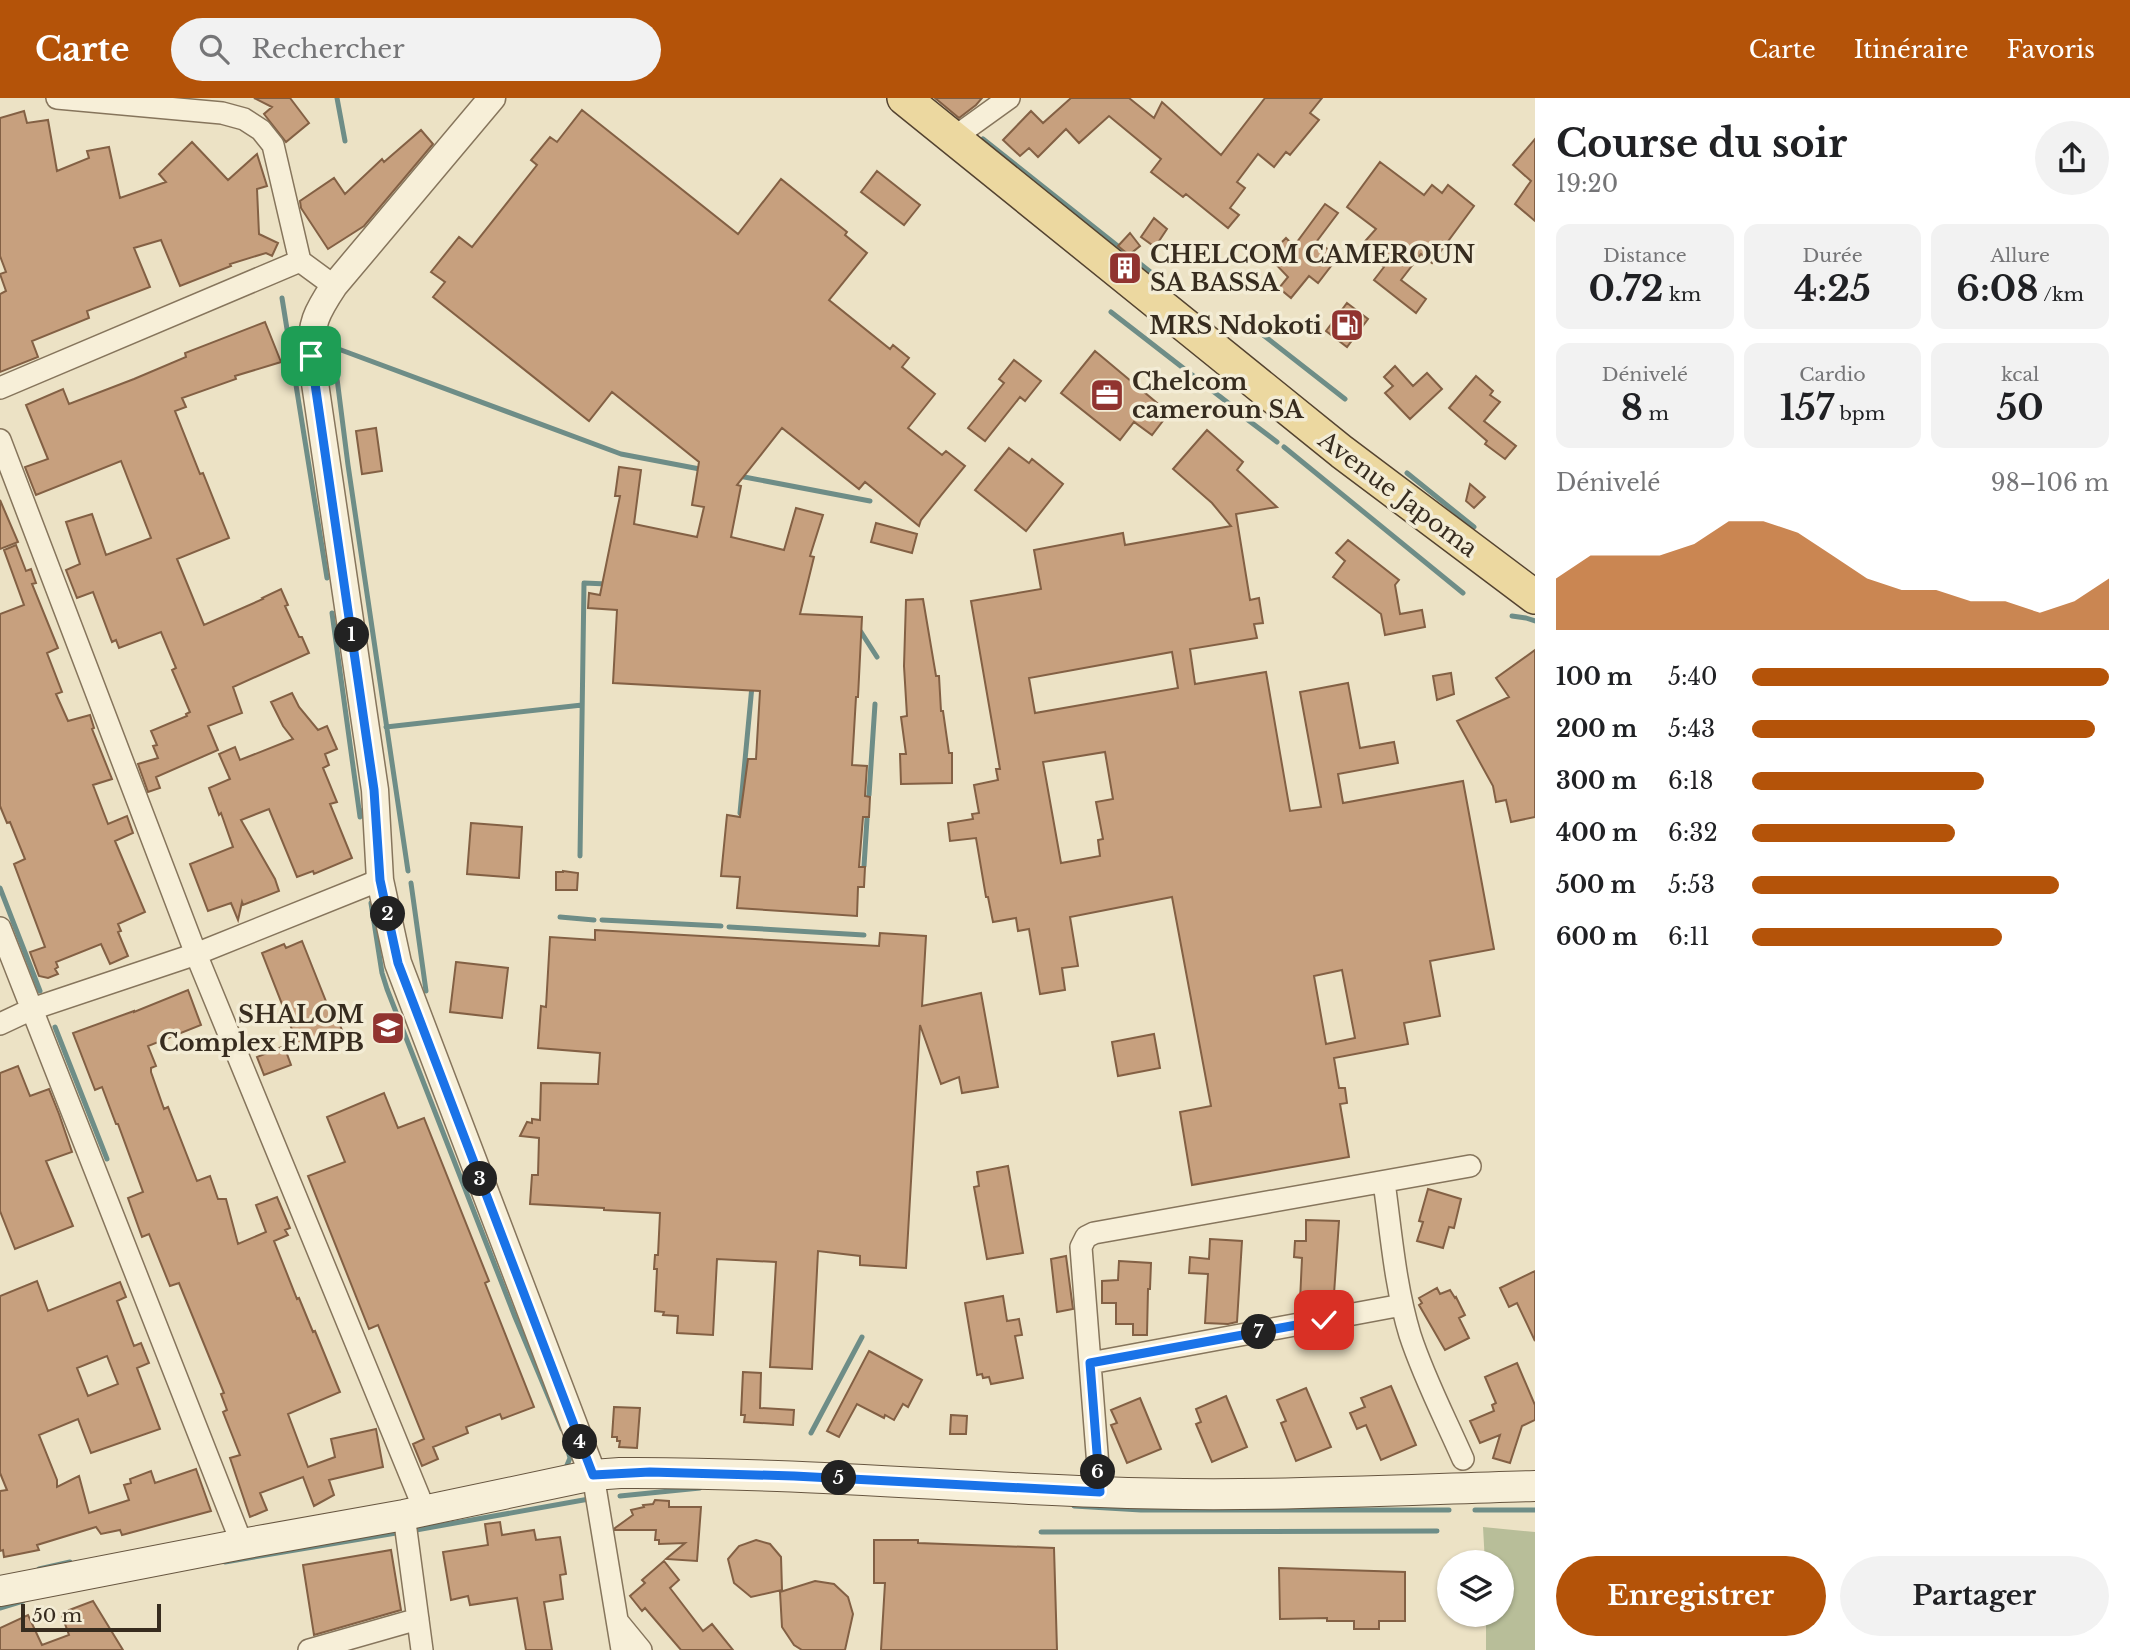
<!DOCTYPE html>
<html lang="fr">
<head>
<meta charset="utf-8">
<style>
  body { margin:0; font-family:"Libre Baskerville",serif; background:#f2f2f2; color:#202124; height:100vh; display:flex; flex-direction:column; font-size:26px; white-space:nowrap }
  * { box-sizing:border-box; margin:0 }
  p { font-size:23px; color:#757577 }
  .icon { flex:none; width:38px; height:38px; fill:none; stroke:currentColor; stroke-width:2; stroke-linecap:round; stroke-linejoin:round }
  .map { position:relative; flex:1; overflow:hidden }
  .side { display:flex; flex-direction:column; background:#fff; width:595px }
  .side>* { flex:none }
  .tools { position:absolute; left:1437px; top:1452px; display:grid; gap:14px }
  .tools a { display:grid; place-items:center; width:77px; height:77px; border-radius:50%; background:#fff; box-shadow:0 2px 5px #0004; font-size:35px }
  .scale { position:absolute; left:21px; bottom:18px; width:140px; box-sizing:border-box; padding-left:7px; border:4px solid #372c1f; border-top:0; font-size:19px; line-height:24px; white-space:nowrap; color:#372c1f; -webkit-text-stroke:5px #f3ecd5; paint-order:stroke }
  .pin { position:absolute; display:grid; place-items:center; width:60px; height:60px; color:#fff; margin:-30px; border-radius:14px; box-shadow:0 4px 10px #0006 }
  .km { position:absolute; width:35px; height:35px; margin:-18px; border-radius:50%; background:#222; color:#fff; font-size:19px; line-height:35px; text-align:center }
  .round { display:grid; place-items:center; flex:none; width:74px; height:74px; border-radius:37px; background:#f2f2f2 }
  .headline { display:flex; align-items:center; justify-content:space-between; height:119px; padding:0 21px }
  h1 { font-size:38px; font-weight:700; line-height:52px }
  .figures { display:grid; grid-template-columns:repeat(3,1fr); gap:10px; height:119px; padding:7px 21px }
  .figures div { display:grid; align-content:center; border-radius:14px; background:#f2f2f2; text-align:center }
  .figures b { font-size:35px; font-weight:700 }
  .figures small { font-size:19px; font-weight:400 }
  .figures p { font-size:19px }
  .chart { height:196px; padding:14px 21px }
  .chart p { display:flex; justify-content:space-between }
  .chart svg { width:100%; height:126px; margin-top:7px; fill:#b45309; opacity:.7 }
  .button { display:flex; gap:14px; margin-top:auto; padding:14px 21px }
  .button a { flex:1; height:80px; border-radius:42px; background:#b45309; color:#fff; font-size:28px; font-weight:700; line-height:80px; text-align:center }
  .button a+a { background:#f2f2f2; color:#202124 }
  ul { padding:0 21px; list-style:none; font-size:23px }
  li { display:grid; grid-template-columns:112px 84px 1fr; align-items:center; height:52px }
  li i { height:18px; border-radius:9px; background:#b45309 }
  header { display:flex; align-items:center; gap:42px; box-sizing:border-box; height:98px; padding:0 35px; background:#b45309; color:#fff }
  header strong { font-size:33px }
  nav { display:flex; gap:38px; margin-inline-start:auto; font-size:24px }
  .search { width:490px; height:63px; background:#f2f2f2; display:flex; align-items:center; gap:18px; box-sizing:border-box; padding:0 24px; border-radius:38px; color:#757577; font-size:26px }
  main { display:flex; flex:1; min-height:0 }
  .map>svg:first-child { display:block }
</style>
</head>
<body>
<header>
<strong>Carte</strong>
<div class="search"><svg class="icon" aria-label="search" viewBox="0 0 24 24"><circle cx="10" cy="10" r="6"/><path d="M15 15l6 6"/></svg>Rechercher</div>
<nav><a>Carte</a><a>Itinéraire</a><a>Favoris</a></nav>
</header>
<main>
<div class="map">
<svg width="1535" height="1552" viewBox="0 0 1535 1552">
  <rect width="100%" height="100%" fill="#ece2c5"/>
  <path fill="#b8be99" d="M1483 1429 1535 1434V1552H1486V1517H1502V1465H1485Z"/>
  <g fill="none" stroke-linecap="round" stroke-linejoin="round">
    <path stroke="#6e8d87" stroke-width="5" d="M337 0 345 43
      M983 41 1158 180
      M282 200 327 480
      M1111 214 1236 311
      M1258 233 1345 301
      M1240 316 1277 344
      M1284 349 1463 495
      M1407 375 1474 429
      M739 378 870 403
      M332 515 360 719 366 707
      M1512 518 1526 520 1535 523
      M861 534 877 559
      M386 629 582 607
      M869 697 875 606
      M740 715 752 588
      M580 758 584 485 607 486
      M864 768 867 721
      M408 773 348 367 333 249 621 356 705 372
      M411 785 426 893
      M0 790 40 893
      M371 805 382 875 387 891 515 1219 562 1331
      M560 819 594 822
      M602 822 721 828
      M729 829 864 837
      M55 929 107 1061
      M811 1335 862 1239
      M565 1372 570 1360 567 1349
      M620 1398 700 1390
      M1074 1408 1141 1412H1449
      M1475 1412H1535
      M416 1432 589 1401
      M1041 1434 1437 1433
      M225 1464 396 1435
      M39 1471 70 1464
      M0 1510 23 1503"/>
  </g>
  <path fill="#c7a07e" stroke="#836044" stroke-width="2" fill-rule="evenodd" d="M254 0H290L309 25 286 44 264 16 272 9Z
    M935 0H982L976 7 959 20Z
    M1071 0H1129L1154 20 1162 4 1221 57 1265 0H1322L1310 15 1319 22 1290 57 1286 54 1274 69 1258 56 1237 84 1245 90 1230 110 1239 117 1228 130 1186 96 1183 99 1151 74 1161 61 1109 18 1079 45 1066 31 1038 59 1029 50 1020 58 1003 42 1031 13 1043 25Z
    M582 12 738 136 781 81 847 134 845 137 867 155 829 202 890 251 893 247 909 260 902 269 935 296 908 330 942 357 946 353 965 368 921 422 919 428 865 384 859 391 782 330 737 387 741 388 731 439 784 452 796 410 823 417 810 458 814 459 800 516 862 519 858 599H856L852 667 867 668 865 698 870 699 869 719H863L859 769H865L864 789H858L857 818 737 810 740 779 721 778 727 717 740 719 748 661H756L760 593 613 585 617 512 588 510 589 495 600 497 620 398H615L619 369 641 372 634 426 697 439 704 409 692 407 699 364 612 294 589 323 433 199 445 184 431 174 459 139 472 149 537 67 531 62 550 39 557 44Z
    M24 13 27 25 48 22 57 73 89 60 87 53 109 49 120 100 166 84 159 76 192 44 228 82 257 56 267 88 257 91 259 136 278 145 272 158 266 155 230 166 231 168 180 188 161 142 134 150 150 189 87 213 89 220 32 243 38 259 0 274V196L6 193 0 176 6 174 0 158V20Z
    M421 32 433 46 364 128 328 151 301 110 300 103 334 80 345 96 382 61 384 64Z
    M1535 41V123L1515 106 1531 83 1513 67Z
    M1380 64 1424 97 1432 87 1442 95 1448 87 1474 108 1432 165 1421 156 1401 182 1426 201 1416 215 1374 182 1384 169 1360 149 1376 131 1347 109Z
    M877 73 920 107 904 127 861 94Z
    M1325 106 1338 115 1317 143 1338 159 1318 185 1309 178 1291 200 1279 190 1288 179 1268 158 1286 140 1294 148Z
    M1154 120 1167 131 1155 149 1141 139Z
    M1130 135 1140 148 1129 157 1118 148Z
    M1347 205 1368 221 1347 249 1326 233Z
    M265 224 281 264 235 278 236 281 182 300 186 309 175 313 200 376 203 375 229 440 177 461 204 527 263 501 262 500 281 491 288 507 285 508 299 539H302L309 555 233 589 242 615 208 628 218 652 156 679 160 690 148 694 138 666 158 660 153 648 157 647 151 633 187 618 186 616 190 614 172 572 176 570 161 534 119 550 116 542 112 544 93 494 77 500 66 472 80 466 66 424 92 416 106 457 151 440 121 363 36 397 25 369 48 361 26 307 63 291 69 306 134 281 186 259 185 255Z
    M1095 253 1169 315 1152 337 1134 324 1120 342 1061 295Z
    M1014 262 1041 283 1025 303 1020 299 985 343 968 330 1004 285 999 281Z
    M1395 268 1413 288 1427 275 1442 291 1410 321 1385 295 1393 288 1384 279Z
    M1476 278 1493 293 1490 297 1500 304 1484 323 1516 348 1505 361 1485 346 1487 343 1449 310Z
    M376 330 382 373 362 376 356 333Z
    M1207 332 1243 364 1237 372 1277 409 1236 416 1250 502 1259 500 1263 525 1254 526 1257 540 1190 551 1195 586 1266 574 1290 713 1321 709 1300 594 1348 585 1360 650 1394 644 1398 665 1338 676 1343 705 1463 683 1494 851 1430 863 1440 918 1404 925 1408 946 1334 960 1339 990H1345L1347 1005 1340 1006 1349 1059 1192 1087 1180 1014 1211 1008 1172 799 1070 819 1078 868 1062 870 1065 892 1040 896 1029 831 1018 833 1016 820 993 824 988 799H986L976 740 950 743 948 725 973 721 972 716 979 715 974 687 998 682 996 671H1000L971 503 1041 491 1034 452 1123 435 1125 447 1231 428 1212 405 1173 371ZM1172 554 1178 590 1035 615 1029 580ZM1105 654 1113 701 1096 704 1103 741 1098 742 1100 758 1061 765 1043 664ZM1342 872 1355 940 1326 946 1314 878Z
    M1009 350 1029 365 1032 361 1063 386 1026 433 975 392Z
    M1470 386 1485 399 1474 410 1466 403Z
    M0 402 18 444 0 451Z
    M876 425 917 436 912 455 871 444Z
    M1348 442 1399 482 1395 487 1400 516 1422 512 1425 529 1385 537 1381 516 1333 479 1345 463 1336 455Z
    M16 447 26 473 31 471 36 485 32 486 58 550 47 555 62 594 56 596 68 623 90 617 94 630 92 631 112 681 93 687 108 726 127 718 133 735 115 743 145 814 118 826 121 833 118 834 128 858 110 866 101 846 56 864 58 869 55 871 58 876 48 880 39 878 30 854 45 849 14 766 25 761 10 724 7 725 0 708V516L24 507 4 452Z
    M923 501 936 578H939L941 613H943L949 655H952V685L901 686 900 656H906L901 619 907 618 904 568 906 502Z
    M1535 552V719L1511 724 1506 702 1496 704 1493 688 1457 623 1509 599 1496 580Z
    M1451 575 1454 596 1437 602 1433 578Z
    M292 595 299 609 318 632 327 628 337 651 325 656 329 667 323 670 337 704 330 706 352 760 314 776 313 773 297 779 269 711 241 722 275 781 279 793 243 807 242 804 238 822 231 805 208 813 190 766 233 749 221 715 219 717 209 690 230 681 219 656 235 649 240 662 293 641 283 628 271 604Z
    M471 725 522 729 519 780 467 776Z
    M563 773 578 775 577 792H556V774H563Z
    M595 832 879 848 880 835 926 838 922 908 981 895 998 989 962 995 959 979 941 986 920 927 906 1170 860 1167V1158L818 1153 812 1271 770 1269 776 1164 717 1161 713 1237 677 1235 678 1218 663 1217 664 1214 655 1213 657 1171H654L655 1157H658L660 1115 604 1112V1110L530 1106 532 1077H538L539 1040 520 1038 527 1024 532 1025V1021L540 1022 541 985 598 986 600 955 538 950 541 908 546 909 550 839 595 842Z
    M302 843 333 921 337 919 343 935 300 952 262 855 284 846 286 850Z
    M456 864 508 870 502 920 450 914Z
    M188 892 201 927 148 948 156 968 151 970V974L164 1011 168 1009 197 1083 210 1078 218 1101H226L238 1146 266 1134 256 1107 277 1099 290 1130 285 1132 288 1137 274 1143 297 1201 299 1200 313 1234 315 1233 340 1294 288 1316 308 1369 335 1359 331 1341 376 1331 383 1369 329 1382 334 1397 314 1408 303 1379 260 1395 267 1412 250 1419 230 1360 240 1357 223 1314 227 1312 221 1296 224 1295 179 1185 170 1188 149 1136 142 1139 128 1100 143 1094 118 1026H116L102 989 95 992 73 935 134 913V914Z
    M1154 936 1160 970 1118 978 1112 944Z
    M284 948 291 967 264 977 257 959Z
    M18 968 30 998 49 991 59 1016 72 1054 46 1063 73 1128 15 1151 0 1113V975Z
    M384 995 398 1030 424 1020 489 1183 485 1185 534 1309 502 1321 500 1316 466 1329 468 1335 433 1349 438 1361 422 1368 413 1346 424 1341 378 1227 369 1231 308 1078 345 1064 327 1019Z
    M1008 1068 1023 1155 987 1161 974 1089 979 1088 977 1074Z
    M1428 1091 1461 1101 1454 1130 1449 1129 1443 1150 1417 1143 1423 1124 1419 1123Z
    M1306 1122 1339 1123 1334 1196H1332L1331 1204 1300 1203 1302 1160 1294 1159 1295 1143H1306Z
    M1210 1141 1242 1143 1237 1224 1228 1226 1205 1225 1208 1176 1189 1175 1190 1159 1209 1161Z
    M1066 1158 1073 1211 1057 1214 1051 1161Z
    M1119 1163 1151 1165 1150 1191H1148L1147 1237H1133V1226H1116V1205H1102V1183L1118 1182Z
    M1535 1173V1243L1517 1205 1509 1209 1500 1190Z
    M37 1183 48 1213 120 1184 126 1199 117 1203 134 1248 141 1245 149 1265 137 1270 160 1331 91 1355 78 1321 39 1337 57 1382V1389L79 1378 89 1415 129 1402 124 1387 131 1385 130 1381 151 1373 155 1385 196 1371 211 1413 122 1437 120 1432 101 1436 96 1429 37 1447 39 1452 4 1459 3 1452 0 1453V1393L7 1392 0 1375V1198ZM107 1258 118 1286 88 1298 77 1270Z
    M1437 1190 1440 1196 1450 1192 1455 1200 1456 1199 1465 1217 1459 1220 1469 1240 1445 1252 1419 1207 1422 1205 1419 1200Z
    M1003 1198 1007 1223 1019 1221 1022 1237 1015 1238 1023 1280 991 1286 989 1279 983 1280 982 1276 977 1277 965 1205Z
    M869 1253 922 1282 908 1309 903 1306 894 1322 885 1317 884 1320 857 1306 839 1339 827 1333Z
    M1517 1265 1535 1307V1322L1522 1328 1510 1365 1493 1360 1500 1337 1480 1345 1470 1323 1494 1313 1492 1307 1496 1305 1485 1279Z
    M743 1274 761 1275 760 1310 794 1312 793 1327 744 1324 745 1317H741Z
    M1391 1288 1416 1347 1381 1362 1366 1327 1357 1331 1350 1315 1365 1309 1361 1300Z
    M1306 1290 1331 1349 1296 1363 1281 1325 1286 1323 1277 1302Z
    M1226 1298 1247 1349 1212 1364 1196 1326 1201 1324 1196 1311Z
    M1140 1300 1161 1351 1127 1365 1111 1327 1117 1325 1111 1312Z
    M614 1309 640 1310 637 1350 619 1349 620 1343H617V1339H612Z
    M951 1317 967 1318 966 1336H950Z
    M655 1402 669 1403V1409H701L697 1463 666 1461 685 1445 659 1446V1442H655L656 1432H615V1430L633 1417 631 1412 644 1409 643 1407 653 1406Z
    M500 1424 502 1437 534 1432 536 1442 560 1439 566 1476 560 1477 563 1501 544 1504 552 1552H526L517 1500 470 1507 468 1498 451 1502 443 1454 488 1447 485 1426Z
    M756 1442 770 1446 781 1459 782 1492 751 1499 734 1485 728 1461 739 1448Z
    M874 1442H918V1445L1054 1450 1057 1552H881L885 1485H874Z
    M391 1452 401 1512 314 1537 303 1467Z
    M664 1463 679 1482 670 1490 703 1533 712 1526 733 1552H681L645 1510 642 1513 630 1498 645 1485 642 1482Z
    M1279 1470 1405 1474V1523H1379V1531H1354V1523H1327V1520L1280 1521Z
    M815 1483 834 1486 848 1499 853 1516 845 1552H802L794 1547 782 1529 780 1494Z
    M93 1503 123 1552H0V1530L28 1517 42 1547 69 1537 61 1515Z"/>
  <g fill="none" stroke-linecap="round" stroke-linejoin="round">
    <g stroke="#86755c" stroke-width="24">
      <path id="minor" d="M57 0 222 15 244 21 261 32 273 47 300 163
        M952 41 1009 0
        M0 290 300 163 334 188
        M0 342 196 856 425 1413
        M0 830 242 1446
        M0 926 32 911 196 856 380 782
        M1384 1084C1391 1134 1395 1188 1410 1237 1424 1280 1445 1320 1463 1361
        M1090 1265 1402 1207
        M593 1377 622 1552
        M1100 1394 1081 1149 1086 1139 1094 1135 1470 1068
        M404 1417 422 1552
        M618 1524 641 1552
        M309 1552 418 1521"/>
    </g>
    <g stroke="#86755c" stroke-width="29">
      <path id="tertiary" d="M492 0 334 188C316 215 311 225 311 258L375 692 380 782 398 865 593 1377"/>
    </g>
    <g stroke="#675640" stroke-width="32">
      <path id="secondary" d="M0 1493 242 1446 404 1417 593 1377 620 1375C781 1374 941 1388 1101 1394 1246 1400 1391 1392 1535 1388"/>
    </g>
    <g stroke="#544330" stroke-width="36">
      <path id="primary" d="M904 0 1342 354 1535 499"/>
    </g>
    <use href="#minor" stroke="#f7efd8" stroke-width="21"/>
    <use href="#tertiary" stroke="#f7efd8" stroke-width="26"/>
    <use href="#secondary" stroke="#f7efd8" stroke-width="30"/>
    <use href="#primary" stroke="#ecd8a0" stroke-width="33"/>
  </g>
  <g fill="none" stroke-linecap="round" stroke-linejoin="round">
    <g stroke="#fff" stroke-width="14">
      <path id="route" d="M311 258 374 692 380 782 398 865 593 1377 650 1374 794 1378 1100 1394 1090 1265 1324 1222"/>
    </g>
    <use href="#route" stroke="#1a73e8" stroke-width="9"/>
  </g>
  <defs>
    <g id="building-square" transform="scale(1.75)"><rect x="-9" y="-9" width="18" height="18" rx="4" fill="#913430" stroke="#f3ecd5"/><path d="M-4-6H4V6H1V3H-1V6H-4ZM-2.5-4.3h1.7v1.8h-1.7ZM.8-4.3h1.7v1.8H.8ZM-2.5-1h1.7V.8h-1.7ZM.8-1h1.7V.8H.8Z" fill="#fff"/></g>
    <g id="fuel-square" transform="scale(1.75)"><rect x="-9" y="-9" width="18" height="18" rx="4" fill="#913430" stroke="#f3ecd5"/><path d="M-5.5-6h7V0h2V4h1.3V-2.5L3-4.5l.8-.8L6-3V5H2.5V1h-1V6h-7ZM-4.2-4.7v3.2H.2V-4.7Z" fill="#fff"/></g>
    <g id="office-square" transform="scale(1.75)"><rect x="-9" y="-9" width="18" height="18" rx="4" fill="#913430" stroke="#f3ecd5"/><path d="M-6-3h4V-5.5h4V-3h4V5H-6ZM-1-4.5V-3h2v-1.5ZM-6 0V1H6V0Z" fill="#fff"/></g>
    <g id="school-square" transform="scale(1.75)"><rect x="-9" y="-9" width="18" height="18" rx="4" fill="#913430" stroke="#f3ecd5"/><path d="M0-5L7-2L0 1L-7-2ZM-4 1L0 2.5L4 1V4Q0 6-4 4Z" fill="#fff"/></g>
  </defs>
  <g fill-rule="evenodd">
    <use href="#building-square" x="1125" y="170"/>
    <use href="#fuel-square" x="1347" y="227"/>
    <use href="#office-square" x="1107" y="297"/>
    <use href="#school-square" x="388" y="930"/>
  </g>
  <g text-anchor="middle" dominant-baseline="central" stroke-width="7" stroke-linejoin="round" paint-order="stroke">
    <g font-size="24" font-weight="bold" fill="#372c1f" stroke="#f3ecd5" text-anchor="start">
      <text x="1150" y="156">CHELCOM CAMEROUN<tspan x="1150" dy="28">SA BASSA</tspan></text>
      <text x="1322" y="227" text-anchor="end">MRS Ndokoti</text>
      <text x="1132" y="283">Chelcom<tspan x="1132" dy="28">cameroun SA</tspan></text>
      <text x="364" y="916" text-anchor="end">SHALOM<tspan x="364" dy="28">Complex EMPB</tspan></text>
    </g>
    <g font-size="24" fill="#372c1f" stroke="#f3ecd5">
      <text transform="translate(1398 396) rotate(37)">Avenue Japoma</text>
    </g>
  </g>
</svg>
<div class="tools">
<a><svg class="icon" aria-label="layers" viewBox="0 0 24 24"><path d="M12 4l9 5-9 5-9-5zM3 14l9 5 9-5"/></svg></a>
</div>
<div class="scale">50 m</div>
<div class="pin" style="left:311px;top:258px;background:#1e9e55"><svg class="icon" aria-label="arrive" viewBox="0 0 24 24"><path d="M6 21V4h12l-3 4 3 4H6"/></svg></div>
<div class="pin" style="left:1324px;top:1222px;background:#d93025"><svg class="icon" aria-label="check" viewBox="0 0 24 24"><path d="M5 12l5 5 9-10"/></svg></div>
<b class="km" style="left:352px;top:537px">1</b>
<b class="km" style="left:388px;top:816px">2</b>
<b class="km" style="left:480px;top:1081px">3</b>
<b class="km" style="left:580px;top:1344px">4</b>
<b class="km" style="left:839px;top:1380px">5</b>
<b class="km" style="left:1098px;top:1374px">6</b>
<b class="km" style="left:1259px;top:1234px">7</b>
</div>
<section class="side">
<div class="headline"><div><h1>Course du soir</h1><p>19:20</p></div><a class="round"><svg class="icon" aria-label="share" viewBox="0 0 24 24"><path d="M12 15V3M7 8l5-5 5 5M5 13v7h14v-7"/></svg></a></div>
<div class="figures">
<div><p>Distance</p><b>0.72<small> km</small></b></div>
<div><p>Durée</p><b>4:25</b></div>
<div><p>Allure</p><b>6:08<small> /km</small></b></div>
</div>
<div class="figures">
<div><p>Dénivelé</p><b>8<small> m</small></b></div>
<div><p>Cardio</p><b>157<small> bpm</small></b></div>
<div><p>kcal</p><b>50</b></div>
</div>
<div class="chart"><p><span>Dénivelé</span>98–106 m</p>
<svg viewBox="0 0 160 44" preserveAspectRatio="none"><path d="M0 44V26L10 18L20 18L30 18L40 14L50 6L60 6L70 10L80 18L90 26L100 30L110 30L120 34L130 34L140 38L150 34L160 26V44z"/></svg>
</div>
<ul>
<li><b>100 m</b>5:40<i style="width:100%"></i></li>
<li><b>200 m</b>5:43<i style="width:96%"></i></li>
<li><b>300 m</b>6:18<i style="width:65%"></i></li>
<li><b>400 m</b>6:32<i style="width:57%"></i></li>
<li><b>500 m</b>5:53<i style="width:86%"></i></li>
<li><b>600 m</b>6:11<i style="width:70%"></i></li>
</ul>
<div class="button"><a>Enregistrer</a><a>Partager</a></div>
</section>
</main>
</body>
</html>
